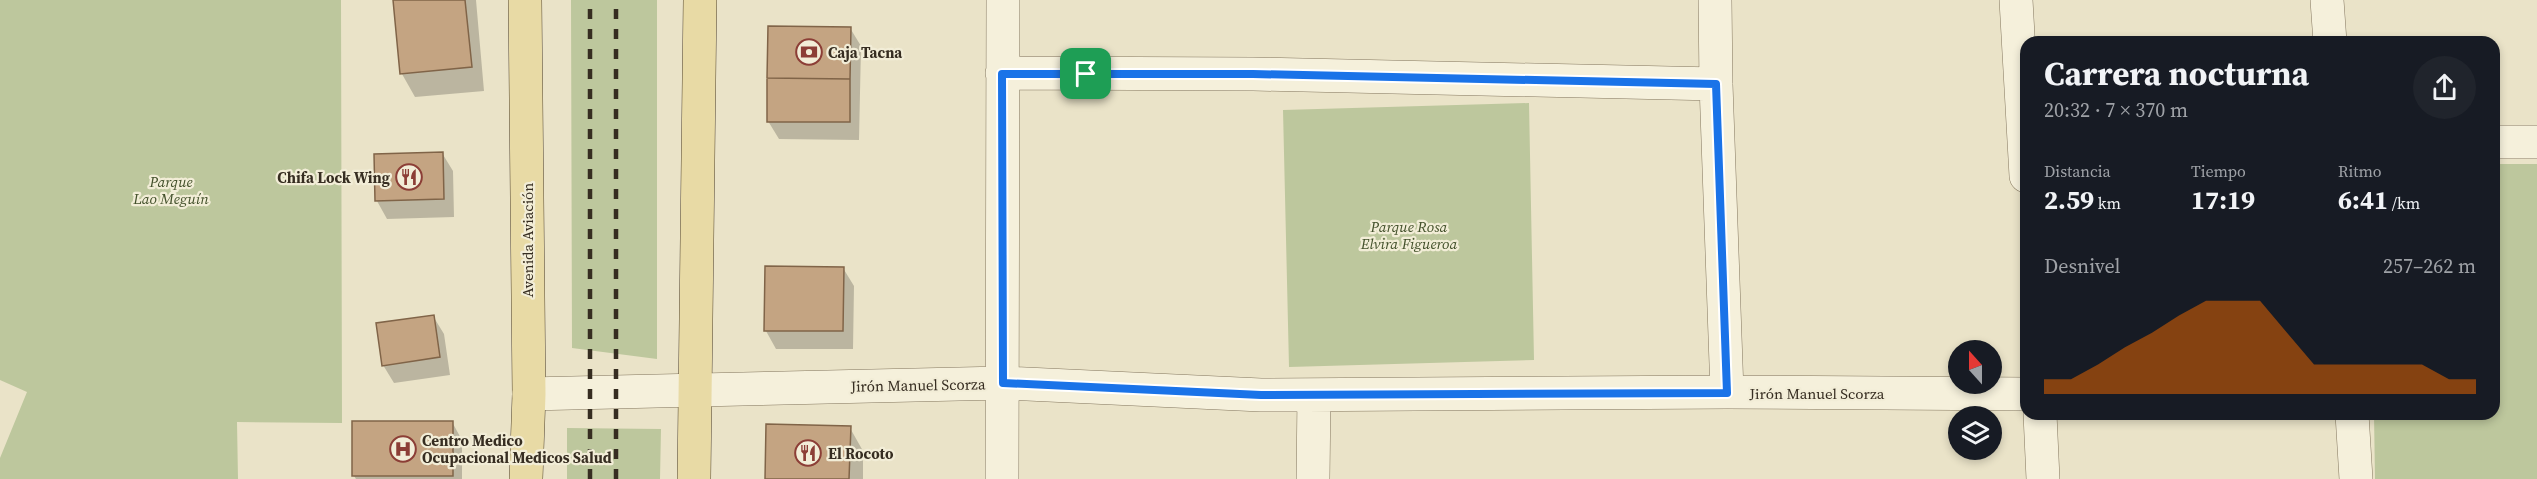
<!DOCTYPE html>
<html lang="es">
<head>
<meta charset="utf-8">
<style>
  body { margin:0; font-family:"Source Serif 4",serif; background:#20242c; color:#f1f3f6; height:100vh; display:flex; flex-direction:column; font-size:22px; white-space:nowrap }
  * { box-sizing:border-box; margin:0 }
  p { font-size:20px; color:#9ea1a6 }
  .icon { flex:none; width:33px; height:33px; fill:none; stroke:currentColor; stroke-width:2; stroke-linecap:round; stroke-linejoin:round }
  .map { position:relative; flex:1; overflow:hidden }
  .sheet { position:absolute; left:2020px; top:36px; width:480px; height:384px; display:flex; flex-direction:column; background:#171b24; border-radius:18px; box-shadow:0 3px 9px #0003 }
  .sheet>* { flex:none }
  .needle { width:39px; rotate:339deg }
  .tools { position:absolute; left:1948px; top:340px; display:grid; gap:12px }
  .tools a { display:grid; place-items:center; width:54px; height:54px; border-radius:50%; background:#171b24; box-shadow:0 3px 9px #0003; font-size:30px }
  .pin { position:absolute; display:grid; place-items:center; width:51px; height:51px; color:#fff; margin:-26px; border-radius:12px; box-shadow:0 3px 9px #0006 }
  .round { display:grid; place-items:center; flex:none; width:63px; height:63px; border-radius:32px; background:#20242c }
  .headline { display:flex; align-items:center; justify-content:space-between; height:102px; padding:0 24px }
  h1 { font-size:33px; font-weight:700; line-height:45px }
  .metrics { display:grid; grid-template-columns:repeat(3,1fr); gap:9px; height:102px; padding:6px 24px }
  .metrics div { display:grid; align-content:center }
  .metrics b { font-size:26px; font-weight:700 }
  .metrics small { font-size:16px; font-weight:400 }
  .metrics p { font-size:16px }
  .chart { height:168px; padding:12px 24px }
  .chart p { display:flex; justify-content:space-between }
  .chart svg { width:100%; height:108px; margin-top:6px; fill:#b45309; opacity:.7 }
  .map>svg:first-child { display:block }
</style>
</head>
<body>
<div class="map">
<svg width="2537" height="479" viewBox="0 0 2537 479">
  <rect width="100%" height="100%" fill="#eae3c8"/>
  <path fill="#bdc79d" d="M0 0H341L342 423 237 422 238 479H0V458L27 392 0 380Z
    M571 0H657V359L572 348Z
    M1529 103 1534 360 1289 367 1283 110Z
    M2495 164H2537V479H2375L2374 414H2494Z
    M567 428 661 429 660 479H567Z"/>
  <path fill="#0003" d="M395 0H476L484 91 415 97 402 74Z
    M850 28 861 46 859 140 779 139 768 121Z
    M442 153 453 171 454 217 387 219 377 201 375 155Z
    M843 268 854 286 853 349H776L766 331Z
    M433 316 444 334 450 375 394 383 383 365Z
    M452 422 462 440V479H356L354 476Z
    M850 428 863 451V479H766Z"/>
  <path fill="#c4a482" stroke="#806448" stroke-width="1.5" d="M393 0H465L472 67 400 74Z
    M768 26 851 27 850 79 767 78Z
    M767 78 850 79V122H767Z
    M443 152 444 199 375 201 374 154Z
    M765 266 844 267 843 331H764Z
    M434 315 440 357 382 366 376 323Z
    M352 421H453V476H352Z
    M766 424 851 426 849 479H765Z"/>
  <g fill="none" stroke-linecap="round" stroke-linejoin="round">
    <g stroke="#84775f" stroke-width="34">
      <path id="street" d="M1715 0 1716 84 1727 392
        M2016 0 2026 176
        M2327 0 2330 42
        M1002 73 1253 74 1716 84
        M2494 142H2537
        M529 394 1003 383 1261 395 1727 392 2026 394
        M2040 414 2043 479
        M2352 414 2356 479
        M1002 479 1003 0
        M1313 479 1314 395"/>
    </g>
    <g stroke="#524533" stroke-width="34">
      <path id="primary" d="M525 0 529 394 526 479
        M694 479 700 0"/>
    </g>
    <use href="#street" stroke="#f5f0db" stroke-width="33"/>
    <use href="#primary" stroke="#e8daa5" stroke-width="33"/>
    <path stroke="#362d21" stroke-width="4.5" stroke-dasharray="10 10" stroke-linecap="butt" d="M590 479V0
      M616 479V0"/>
  </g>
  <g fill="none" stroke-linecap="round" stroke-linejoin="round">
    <g stroke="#fff" stroke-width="12">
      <path id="route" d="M1002 74H1253L1716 84 1727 393 1261 395 1003 383Z"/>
    </g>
    <use href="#route" stroke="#1a73e8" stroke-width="8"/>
  </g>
  <defs>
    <g id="bank-ring" transform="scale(1.35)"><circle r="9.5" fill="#f2edd7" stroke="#8c3e36" stroke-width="1.5"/><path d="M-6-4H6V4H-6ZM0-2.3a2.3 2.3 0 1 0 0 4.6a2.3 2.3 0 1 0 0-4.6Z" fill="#8c3e36"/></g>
    <g id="restaurant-ring" transform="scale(1.35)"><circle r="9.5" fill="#f2edd7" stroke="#8c3e36" stroke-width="1.5"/><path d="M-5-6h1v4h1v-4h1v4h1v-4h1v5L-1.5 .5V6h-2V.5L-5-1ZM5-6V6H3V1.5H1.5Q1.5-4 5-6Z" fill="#8c3e36"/></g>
    <g id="hospital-ring" transform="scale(1.35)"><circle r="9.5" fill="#f2edd7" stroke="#8c3e36" stroke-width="1.5"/><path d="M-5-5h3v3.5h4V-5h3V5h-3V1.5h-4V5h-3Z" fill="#8c3e36"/></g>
  </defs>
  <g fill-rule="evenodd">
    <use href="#bank-ring" x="809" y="52"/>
    <use href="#restaurant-ring" x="409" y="177"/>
    <use href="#hospital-ring" x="403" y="449"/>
    <use href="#restaurant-ring" x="808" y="453"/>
  </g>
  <g text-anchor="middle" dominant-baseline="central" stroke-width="4.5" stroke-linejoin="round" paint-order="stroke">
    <g font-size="15" font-weight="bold" fill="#362d21" stroke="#f2edd7" text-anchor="start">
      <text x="828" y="52">Caja Tacna</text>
      <text x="390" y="177" text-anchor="end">Chifa Lock Wing</text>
      <text x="422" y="440">Centro Medico<tspan x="422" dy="17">Ocupacional Medicos Salud</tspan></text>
      <text x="828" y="453">El Rocoto</text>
    </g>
    <g font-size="15" font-style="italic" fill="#42502a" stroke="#f2edd7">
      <text x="171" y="181">Parque<tspan x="171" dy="17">Lao Meguín</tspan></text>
      <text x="1409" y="226">Parque Rosa<tspan x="1409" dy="17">Elvira Figueroa</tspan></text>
    </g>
    <g font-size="15" fill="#362d21" stroke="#f2edd7">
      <text transform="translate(527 240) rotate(-90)">Avenida Aviación</text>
      <text transform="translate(918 385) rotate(-1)">Jirón Manuel Scorza</text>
      <text x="1817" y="393">Jirón Manuel Scorza</text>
    </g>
  </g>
</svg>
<div class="tools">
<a><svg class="needle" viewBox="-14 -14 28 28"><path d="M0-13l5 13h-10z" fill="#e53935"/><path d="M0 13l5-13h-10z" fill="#9ea1a6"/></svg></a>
<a><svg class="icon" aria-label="layers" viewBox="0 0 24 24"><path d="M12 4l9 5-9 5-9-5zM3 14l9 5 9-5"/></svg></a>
</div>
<div class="pin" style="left:1086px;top:74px;background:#1e9e55"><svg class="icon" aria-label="arrive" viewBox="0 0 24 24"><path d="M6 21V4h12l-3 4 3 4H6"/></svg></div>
<section class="sheet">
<div class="headline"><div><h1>Carrera nocturna</h1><p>20:32 · 7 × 370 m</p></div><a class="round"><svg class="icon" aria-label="share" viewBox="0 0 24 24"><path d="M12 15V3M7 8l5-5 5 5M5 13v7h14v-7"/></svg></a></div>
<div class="metrics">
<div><p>Distancia</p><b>2.59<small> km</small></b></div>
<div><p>Tiempo</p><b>17:19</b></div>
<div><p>Ritmo</p><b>6:41<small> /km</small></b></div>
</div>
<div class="chart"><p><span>Desnivel</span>257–262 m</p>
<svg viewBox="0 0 160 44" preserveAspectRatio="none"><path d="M0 44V38L10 38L20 32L30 25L40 19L50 12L60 6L70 6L80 6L90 19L100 32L110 32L120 32L130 32L140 32L150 38L160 38V44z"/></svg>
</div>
</section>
</div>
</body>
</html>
